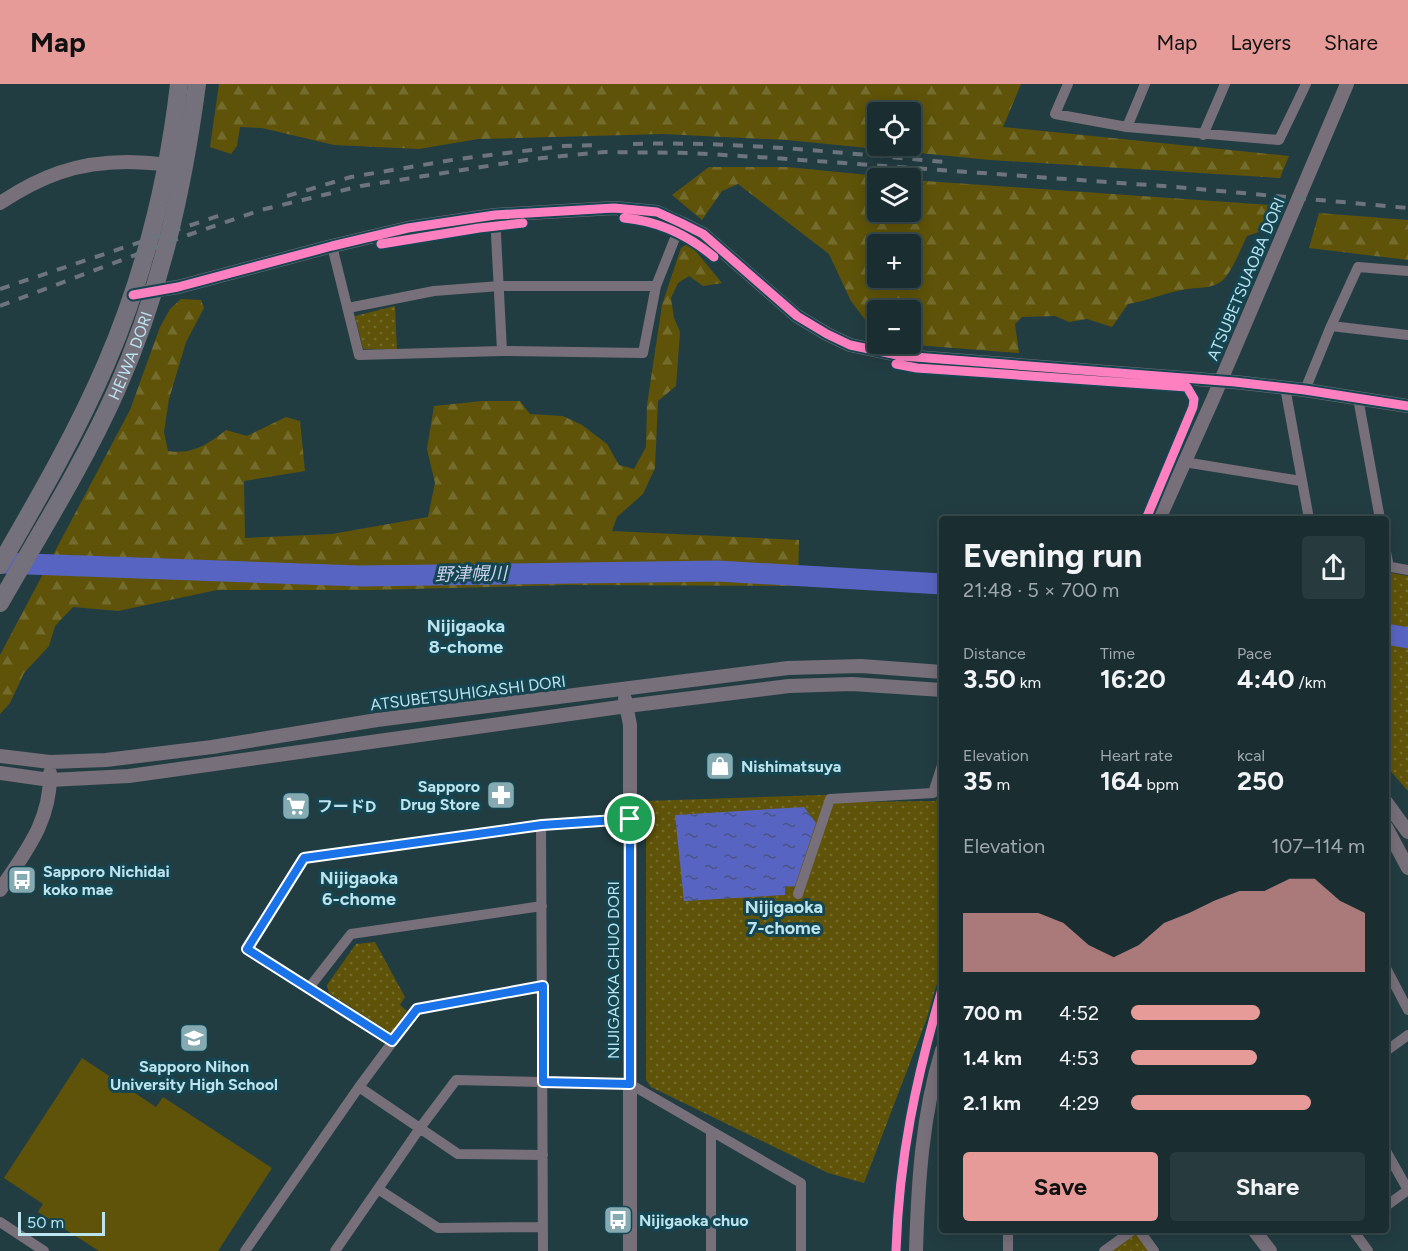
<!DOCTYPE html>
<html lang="en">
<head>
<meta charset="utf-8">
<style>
  body { margin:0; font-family:Figtree,"Noto Sans JP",sans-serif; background:#273a3e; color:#f1f3f6; height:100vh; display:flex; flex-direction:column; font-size:22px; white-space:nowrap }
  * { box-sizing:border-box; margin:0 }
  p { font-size:20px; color:#9fa8ac }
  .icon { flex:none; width:33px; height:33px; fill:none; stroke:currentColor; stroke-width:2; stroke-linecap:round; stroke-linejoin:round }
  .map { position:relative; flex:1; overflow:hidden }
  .panel { position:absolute; left:939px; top:432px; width:450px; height:717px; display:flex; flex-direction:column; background:#1a2e32; border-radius:6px; box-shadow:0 3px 15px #0003,0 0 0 2px #384a4d }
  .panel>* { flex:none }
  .tools { position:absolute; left:867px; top:18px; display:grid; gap:12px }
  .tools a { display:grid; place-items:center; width:54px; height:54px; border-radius:6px; background:#1a2e32; box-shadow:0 3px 15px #0003,0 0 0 2px #384a4d; font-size:30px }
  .scale { position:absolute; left:18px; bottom:15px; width:87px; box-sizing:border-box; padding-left:6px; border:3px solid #bbe4ef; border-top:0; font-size:16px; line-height:21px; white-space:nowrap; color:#bbe4ef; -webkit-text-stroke:4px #144550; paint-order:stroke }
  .pin { position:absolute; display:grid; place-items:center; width:51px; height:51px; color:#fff; margin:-26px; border:3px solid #fff; border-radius:50%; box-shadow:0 2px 6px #0007 }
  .round { display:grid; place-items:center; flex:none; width:63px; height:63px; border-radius:6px; background:#273a3e }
  .overview { display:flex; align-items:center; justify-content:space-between; height:102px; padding:0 24px }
  h1 { font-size:33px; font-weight:700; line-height:45px }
  .figures { display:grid; grid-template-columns:repeat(3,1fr); gap:9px; height:102px; padding:6px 24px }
  .figures div { display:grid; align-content:center }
  .figures b { font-size:26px; font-weight:700 }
  .figures small { font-size:16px; font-weight:400 }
  .figures p { font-size:16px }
  .chart { height:168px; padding:12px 24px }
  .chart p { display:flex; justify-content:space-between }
  .chart svg { width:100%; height:108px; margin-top:6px; fill:#e69b98; opacity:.7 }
  .button { display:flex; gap:12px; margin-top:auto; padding:12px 24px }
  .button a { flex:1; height:69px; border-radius:6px; background:#e69b98; color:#111; font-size:24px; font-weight:700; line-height:69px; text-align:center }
  .button a+a { background:#273a3e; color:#f1f3f6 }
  ul { padding:0 24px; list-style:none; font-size:20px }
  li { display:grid; grid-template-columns:96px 72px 1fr; align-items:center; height:45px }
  li i { height:15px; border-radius:8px; background:#e69b98 }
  header { display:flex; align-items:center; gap:36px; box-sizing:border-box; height:84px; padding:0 30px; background:#e69b98; color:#111 }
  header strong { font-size:28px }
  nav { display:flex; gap:33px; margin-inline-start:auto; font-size:21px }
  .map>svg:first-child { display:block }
</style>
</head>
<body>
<header>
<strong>Map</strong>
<nav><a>Map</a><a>Layers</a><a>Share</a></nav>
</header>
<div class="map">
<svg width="1408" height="1167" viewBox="0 0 1408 1167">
  <defs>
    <pattern id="forest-firs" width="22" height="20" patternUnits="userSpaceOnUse" patternTransform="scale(1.5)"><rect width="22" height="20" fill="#5f5309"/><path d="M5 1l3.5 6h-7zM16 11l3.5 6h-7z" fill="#746c2d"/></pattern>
    <pattern id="park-dots" width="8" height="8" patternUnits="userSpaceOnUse" patternTransform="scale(1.5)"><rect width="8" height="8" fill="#5f5309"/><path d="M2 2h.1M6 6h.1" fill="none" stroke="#746c2d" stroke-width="1.8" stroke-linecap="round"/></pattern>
    <pattern id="water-ripples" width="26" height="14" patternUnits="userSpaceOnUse" patternTransform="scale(1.5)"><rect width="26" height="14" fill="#5864c1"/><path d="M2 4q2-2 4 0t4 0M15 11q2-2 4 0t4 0" fill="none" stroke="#485484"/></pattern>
  </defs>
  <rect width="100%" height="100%" fill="#223d42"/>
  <path fill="url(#forest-firs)" fill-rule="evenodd" d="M219 0H1021L1003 43 1289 72 1280 94 990 76 787 56 663 50 478 55 419 65 334 61 262 44 240 43 237 62 231 70 210 63ZM878 28H910V62H878Z
    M709 83H787L899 94H878V128H910L911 96 1270 121 1259 148 1247 152C1241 164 1232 188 1222 197 1212 205 1199 203 1187 205 1166 208 1148 217 1128 220L1112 243 1087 235 1069 238 1055 232 1022 233 1015 240 1019 269 902 260H910V226H878L877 249 872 245 851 217 829 170 738 100 722 107 702 136 672 111ZM910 160V194H878V160Z
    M1319 129 1408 136V176L1309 164Z
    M689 159 722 199 703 202 689 192 678 199 671 214 674 234 680 248 676 302 658 317 655 384 643 410 617 433 612 447 799 456 798 502 566 501 370 506H217L118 527 73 523 55 542 49 562 24 589 10 619 0 630V571L130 326 160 243 170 225 181 215 201 216 204 224 186 258 169 315 164 348 168 367C193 371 208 360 226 346L247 352 286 333 300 337 305 387 244 397 245 454 332 450 428 433 435 399 427 365 434 322 482 317H520L530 330 563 332 582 341 607 360 619 381 634 385 646 363 647 321 662 221 681 164Z"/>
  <path fill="url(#park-dots)" d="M395 222 397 266 363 265 355 232Z
    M1386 488 1408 492V707L1386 682Z
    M942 701V895L864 1099 828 1089 651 1003 646 996V717L852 710 853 718 936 717Z
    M375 858 405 913 400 921 407 927 391 949 329 909 327 901 356 860Z
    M1133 1146 1154 1167H1104Z"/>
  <path fill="#5f5309" d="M82 974 156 1023 163 1013 272 1084 218 1167H99L38 1128 43 1120 4 1094Z"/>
  <path fill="url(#water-ripples)" d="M804 723 816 739 795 802 785 803V811L684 817 675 731Z"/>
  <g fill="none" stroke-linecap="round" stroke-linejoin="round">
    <path stroke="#5864c1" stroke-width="21" d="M0 479 360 492 718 487 942 500
      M1386 550 1408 554"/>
    <path stroke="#776f79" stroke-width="10" d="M1068 0 1055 30 1127 43 1279 56 1306 0
      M1127 43 1145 0
      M1203 51 1225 0
      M495 131 502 267
      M332 162 359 271 502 267 643 269 656 202 681 139
      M348 224 434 207 500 202H656
      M1331 242 1408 251
      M1285 303 1309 435
      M1305 306 1331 242 1358 183 1408 187
      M1358 314 1380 435
      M1184 378 1301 397
      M1386 468 1389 483
      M1386 482 1408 486
      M541 741 543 1167
      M798 810 830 715 933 709 942 681
      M1386 884 1408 926
      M308 905 351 850 542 822
      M392 957 247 865 304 774 541 741 630 735
      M1386 967 1408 951
      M359 1003 458 1070 543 1071
      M1386 1067 1408 1106
      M378 1105 438 1144 543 1143
      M1386 1122 1408 1106
      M0 1138 44 1167
      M1139 1146 1154 1167
      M1353 1146 1368 1167
      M245 1167 359 1003 417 925 543 902
      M335 1167 420 1044 456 996 630 1000 801 1099V1167
      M711 1167V1047
      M1008 1167V1146
      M1104 1167 1133 1146"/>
    <path stroke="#776f79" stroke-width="14" d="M0 119C41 92 77 78 127 78 143 78 159 80 174 81
      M146 208 178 203 332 162 408 144 495 131 614 124 657 128 681 139 703 150 797 232 827 250 850 261 902 272 1235 298 1305 306 1408 322
      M1159 435 1213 315 1347 0
      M625 615 630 641V1167
      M0 672 50 678 106 676 212 663 377 636 788 584 861 582 942 588
      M0 689 50 696 129 692 627 622 789 602 852 600 942 606
      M1386 718 1408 748
      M1386 743 1408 784
      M0 806C26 767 51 737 50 689
      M1254 1146 1270 1167
      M916 1167C918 1100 922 1031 942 966"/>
    <g stroke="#74717c" stroke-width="18">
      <path d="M0 481C38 415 76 350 106 280 144 192 168 96 179 0"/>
      <path id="s1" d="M0 519C40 449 83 381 116 307 160 209 183 106 197 0"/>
    </g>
    <path stroke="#6d747d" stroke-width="4" stroke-dasharray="10 10" stroke-linecap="butt" d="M633 60C737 57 841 69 945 78
      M287 112 351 93 458 75 564 62 597 61
      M0 205 224 130
      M0 222 188 151 261 126 361 102 532 75 604 68 691 69 774 74 1176 103 1408 124"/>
    <g stroke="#144550" stroke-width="13">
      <path id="cycleway" d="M624 134C658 137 688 151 714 173
        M381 160 479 144 523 139
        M133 211 178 203 332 162 408 144 495 131 614 124 657 128 681 139 703 150 797 232 827 250 850 261 902 272 1235 298 1305 306 1408 322
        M896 280 917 284 1187 303 1194 315 1193 323 1146 435
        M896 1167C899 1073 916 995 942 905"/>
    </g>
    <use href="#cycleway" stroke="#ff80c0" stroke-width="9"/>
  </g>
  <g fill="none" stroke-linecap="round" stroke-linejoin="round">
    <g stroke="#fff" stroke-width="12">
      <path id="route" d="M630 735V1000L543 998V902L417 925 392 957 247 865 304 774 542 741Z"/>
    </g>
    <use href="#route" stroke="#1a73e8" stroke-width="8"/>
  </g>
  <defs>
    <g id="shop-square" transform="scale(1.5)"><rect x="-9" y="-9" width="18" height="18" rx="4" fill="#85aab2" stroke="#144550"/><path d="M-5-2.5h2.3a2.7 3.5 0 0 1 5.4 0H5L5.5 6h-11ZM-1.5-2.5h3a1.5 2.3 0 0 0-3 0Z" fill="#fff"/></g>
    <g id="pharmacy-square" transform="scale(1.5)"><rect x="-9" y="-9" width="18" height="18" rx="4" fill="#85aab2" stroke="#144550"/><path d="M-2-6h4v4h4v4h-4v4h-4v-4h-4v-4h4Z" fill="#fff"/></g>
    <g id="supermarket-square" transform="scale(1.5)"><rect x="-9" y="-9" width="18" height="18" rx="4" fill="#85aab2" stroke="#144550"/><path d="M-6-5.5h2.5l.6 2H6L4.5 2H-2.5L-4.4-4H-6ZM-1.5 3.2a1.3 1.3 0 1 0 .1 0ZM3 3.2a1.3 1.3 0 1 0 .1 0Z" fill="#fff"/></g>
    <g id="bus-square" transform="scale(1.5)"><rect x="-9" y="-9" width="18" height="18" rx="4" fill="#85aab2" stroke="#144550"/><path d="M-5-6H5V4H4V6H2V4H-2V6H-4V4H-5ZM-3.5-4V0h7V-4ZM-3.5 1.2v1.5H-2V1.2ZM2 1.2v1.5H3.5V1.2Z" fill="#fff"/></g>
    <g id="school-square" transform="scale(1.5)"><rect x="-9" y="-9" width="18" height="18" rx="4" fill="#85aab2" stroke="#144550"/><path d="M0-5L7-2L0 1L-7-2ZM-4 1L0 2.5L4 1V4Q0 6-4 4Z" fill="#fff"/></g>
  </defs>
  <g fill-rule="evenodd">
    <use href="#shop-square" x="720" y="682"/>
    <use href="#pharmacy-square" x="501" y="711"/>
    <use href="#supermarket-square" x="296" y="722"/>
    <use href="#bus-square" x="22" y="796"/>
    <use href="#school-square" x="194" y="954"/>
    <use href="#bus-square" x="618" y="1136"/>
  </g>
  <g text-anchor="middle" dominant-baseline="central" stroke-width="6" stroke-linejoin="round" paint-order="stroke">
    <g font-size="16" fill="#bbe4ef" stroke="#144550">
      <text transform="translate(1246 195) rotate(-67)">ATSUBETSUAOBA DORI</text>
      <text stroke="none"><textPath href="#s1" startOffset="280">HEIWA DORI</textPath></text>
      <text transform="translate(468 609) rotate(-7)">ATSUBETSUHIGASHI DORI</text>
      <text transform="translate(613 886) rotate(-90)">NIJIGAOKA CHUO DORI</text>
    </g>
    <g font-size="16" font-weight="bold" fill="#bbe4ef" stroke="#144550" text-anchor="start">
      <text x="741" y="682">Nishimatsuya</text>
      <text x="480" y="702" text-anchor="end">Sapporo<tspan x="480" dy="18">Drug Store</tspan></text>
      <text x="317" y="722">フードD</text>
      <text x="43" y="787">Sapporo Nichidai<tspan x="43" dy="18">koko mae</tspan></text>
      <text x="194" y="982" text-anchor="middle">Sapporo Nihon<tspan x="194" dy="18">University High School</tspan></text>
      <text x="639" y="1136">Nijigaoka chuo</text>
    </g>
    <g font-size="18" font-style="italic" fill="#d0d6f0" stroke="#144550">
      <text transform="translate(471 490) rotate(-1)">野津幌川</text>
    </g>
    <g font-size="18" font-weight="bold" fill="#bbe4ef" stroke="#144550">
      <text x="466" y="542">Nijigaoka<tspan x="466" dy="21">8-chome</tspan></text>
      <text x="359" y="794">Nijigaoka<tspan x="359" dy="21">6-chome</tspan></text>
      <text x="784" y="823">Nijigaoka<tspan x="784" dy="21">7-chome</tspan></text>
    </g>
  </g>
</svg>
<div class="tools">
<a><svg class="icon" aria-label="locate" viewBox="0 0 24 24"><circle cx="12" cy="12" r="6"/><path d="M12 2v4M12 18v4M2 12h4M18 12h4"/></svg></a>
<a><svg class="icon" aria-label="layers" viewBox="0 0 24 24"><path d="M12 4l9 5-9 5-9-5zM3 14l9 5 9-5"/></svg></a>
<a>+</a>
<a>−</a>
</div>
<div class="scale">50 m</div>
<div class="pin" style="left:630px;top:735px;background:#1e9e55"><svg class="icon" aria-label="arrive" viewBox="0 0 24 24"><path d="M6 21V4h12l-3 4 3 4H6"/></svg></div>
<section class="panel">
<div class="overview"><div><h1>Evening run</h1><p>21:48 · 5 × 700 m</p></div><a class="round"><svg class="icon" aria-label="share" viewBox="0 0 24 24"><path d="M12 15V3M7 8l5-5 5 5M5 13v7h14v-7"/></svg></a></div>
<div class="figures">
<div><p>Distance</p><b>3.50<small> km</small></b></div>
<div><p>Time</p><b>16:20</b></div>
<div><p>Pace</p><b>4:40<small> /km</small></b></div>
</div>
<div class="figures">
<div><p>Elevation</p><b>35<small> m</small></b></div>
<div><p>Heart rate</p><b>164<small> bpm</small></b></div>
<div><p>kcal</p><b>250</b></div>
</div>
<div class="chart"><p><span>Elevation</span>107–114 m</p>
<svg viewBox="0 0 160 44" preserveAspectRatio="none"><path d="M0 44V20L10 20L20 20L30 20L40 24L50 33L60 38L70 33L80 24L90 20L100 15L110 11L120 11L130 6L140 6L150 15L160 20V44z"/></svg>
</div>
<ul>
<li><b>700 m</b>4:52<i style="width:55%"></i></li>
<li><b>1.4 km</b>4:53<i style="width:54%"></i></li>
<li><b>2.1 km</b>4:29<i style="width:77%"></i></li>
</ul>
<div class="button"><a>Save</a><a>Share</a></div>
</section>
</div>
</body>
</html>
